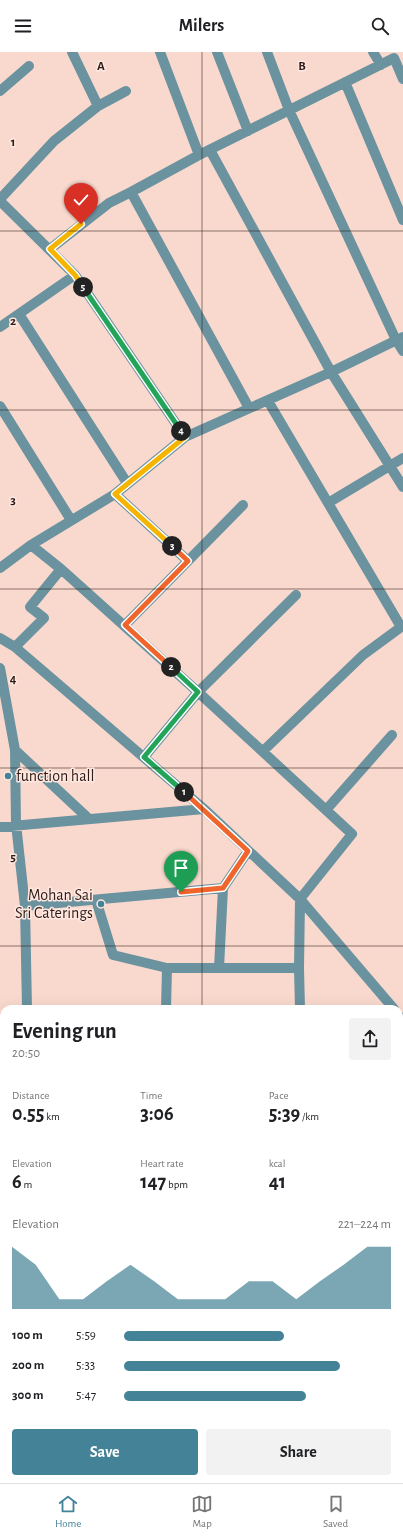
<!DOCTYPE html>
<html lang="en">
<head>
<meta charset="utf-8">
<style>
  body { margin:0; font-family:"Alegreya Sans",sans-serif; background:#f2f2f2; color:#202124; height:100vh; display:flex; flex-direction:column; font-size:15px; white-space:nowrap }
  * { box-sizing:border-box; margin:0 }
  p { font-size:13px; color:#757577 }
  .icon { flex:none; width:22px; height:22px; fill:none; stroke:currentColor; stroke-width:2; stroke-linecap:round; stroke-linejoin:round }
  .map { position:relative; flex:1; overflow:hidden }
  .sheet { position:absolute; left:0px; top:953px; width:403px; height:478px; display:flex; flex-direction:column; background:#fff; border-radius:12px 12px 0 0; box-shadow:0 4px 16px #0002 }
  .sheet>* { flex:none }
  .pin { position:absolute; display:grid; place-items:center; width:34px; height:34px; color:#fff; margin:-41px -17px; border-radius:50% 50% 50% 0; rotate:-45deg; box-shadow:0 0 4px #0007 }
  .pin .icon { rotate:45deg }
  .km { position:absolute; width:20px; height:20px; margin:-10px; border-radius:50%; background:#222; color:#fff; font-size:11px; line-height:20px; text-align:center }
  .round { display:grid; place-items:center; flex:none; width:42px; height:42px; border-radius:4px; background:#f2f2f2 }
  .overview { display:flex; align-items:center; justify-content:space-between; height:68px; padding:0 12px }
  h1 { font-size:22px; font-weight:700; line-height:30px }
  .figures { display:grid; grid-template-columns:repeat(3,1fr); gap:6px; height:68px; padding:4px 12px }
  .figures div { display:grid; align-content:center }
  .figures b { font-size:20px; font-weight:700 }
  .figures small { font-size:11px; font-weight:400 }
  .figures p { font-size:11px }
  .chart { height:112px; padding:8px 12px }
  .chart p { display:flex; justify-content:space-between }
  .chart svg { width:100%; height:72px; margin-top:4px; fill:#448397; opacity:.7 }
  .primary-button { display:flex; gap:8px; margin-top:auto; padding:8px 12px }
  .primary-button a { flex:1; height:46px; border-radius:4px; background:#448397; color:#fff; font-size:16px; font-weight:700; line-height:46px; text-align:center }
  .primary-button a+a { background:#f2f2f2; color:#202124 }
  ul { padding:0 12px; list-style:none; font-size:13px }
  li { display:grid; grid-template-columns:64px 48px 1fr; align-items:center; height:30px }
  li i { height:10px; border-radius:5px; background:#448397 }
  header { display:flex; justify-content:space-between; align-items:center; height:52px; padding:0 12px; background:#fff; font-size:18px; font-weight:700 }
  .dock { display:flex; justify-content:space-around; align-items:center; height:56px; border-top:1px solid #e0e0e0; background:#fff; font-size:11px; color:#757577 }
  .dock a { display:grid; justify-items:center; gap:2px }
  .dock .active { color:#448397 }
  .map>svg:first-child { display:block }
</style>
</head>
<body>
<header><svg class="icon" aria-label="menu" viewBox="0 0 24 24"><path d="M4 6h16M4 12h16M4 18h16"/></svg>Milers<svg class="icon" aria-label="search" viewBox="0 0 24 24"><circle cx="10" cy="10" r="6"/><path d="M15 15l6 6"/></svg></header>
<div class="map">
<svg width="403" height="1431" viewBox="0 0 403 1431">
  <rect width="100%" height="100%" fill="#f9d9cd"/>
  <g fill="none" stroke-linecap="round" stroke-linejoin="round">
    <path stroke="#6a929f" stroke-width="10" d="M72 0 98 54
      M160 0 199 103
      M217 0 248 79
      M267 0 289 58 396 288 403 299
      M373 0 381 13
      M345 30 403 168
      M0 39 29 14
      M210 98 331 320 403 435
      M131 140 249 356
      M0 147 54 89 98 54 126 39
      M0 149 75 223 185 385
      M50 197 109 151 131 140 199 103 394 6 403 27
      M19 262 127 431
      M0 275 75 223
      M0 354 71 468
      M115 442 188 509
      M328 451 403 406
      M0 516 31 493 115 442 185 385 331 320 403 285
      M125 573 243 453
      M0 586 15 595 204 757 300 847 352 782 198 640 61 517
      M15 595 44 566 30 555 61 517 31 493
      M0 616 15 698 16 772 25 854 27 957
      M15 698 89 767
      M263 699 363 603 401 575 268 349
      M144 705 198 640 296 543
      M326 758 392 683
      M0 775 204 757
      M300 847 394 957
      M300 847 299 916 300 957
      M96 848 113 903 167 916
      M25 854 223 836
      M219 916 223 836 248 799
      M166 957 167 916H299
      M399 964 403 971
      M0 1003H4
      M399 1005 403 1004
      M0 1092H4
      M399 1097H403
      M0 1148H4
      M399 1225H403
      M399 1306H403
      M0 1386H4
      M141 1427V1431
      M300 1431V1427"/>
  </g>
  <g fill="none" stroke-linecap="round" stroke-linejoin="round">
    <g stroke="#fff" stroke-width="8">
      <path id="split-1" d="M181 840 223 836 248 799 184 740"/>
    </g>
    <g stroke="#fff" stroke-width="8">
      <path id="split-2" d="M171 615 198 640 144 705 184 740"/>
    </g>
    <g stroke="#fff" stroke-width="8">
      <path id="split-3" d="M171 615 125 573 188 509 172 494"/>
    </g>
    <g stroke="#fff" stroke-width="8">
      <path id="split-4" d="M172 494 115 442 185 385 181 379"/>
    </g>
    <g stroke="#fff" stroke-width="8">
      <path id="split-5" d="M83 235 181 379"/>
    </g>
    <g stroke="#fff" stroke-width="8">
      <path id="split-6" d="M81 172 50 197 75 223 83 235"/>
    </g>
    <use href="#split-1" stroke="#f0652b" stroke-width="5"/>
    <use href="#split-2" stroke="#22a559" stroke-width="5"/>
    <use href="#split-3" stroke="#f0652b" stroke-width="5"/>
    <use href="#split-4" stroke="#f5b400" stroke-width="5"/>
    <use href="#split-5" stroke="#22a559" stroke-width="5"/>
    <use href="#split-6" stroke="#f5b400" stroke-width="5"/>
  </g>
  <path fill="none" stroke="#301c16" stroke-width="1" stroke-opacity="0.55" d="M202 0V957M0 179H403M0 358H403M0 537H403M0 716H403M0 894H403M0 1073H4M399 1073H403M0 1252H4M399 1252H403M202 1427V1431"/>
  <g fill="#448397" stroke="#ffe8e1" stroke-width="1.5">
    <circle cx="8" cy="724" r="4"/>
    <circle cx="101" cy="852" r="4"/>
  </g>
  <g text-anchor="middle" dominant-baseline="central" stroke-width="3" stroke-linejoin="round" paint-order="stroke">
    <g font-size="16" fill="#301c16" stroke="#ffe8e1" text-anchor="start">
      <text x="16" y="724">function hall</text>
      <text x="93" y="843" text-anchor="end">Mohan Sai<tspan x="93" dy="18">Sri Caterings</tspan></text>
    </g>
  </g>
  <g font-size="13" text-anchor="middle" font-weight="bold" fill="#301c16" stroke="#ffe8e1" stroke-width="3" stroke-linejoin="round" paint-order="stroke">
    <text x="101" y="18">A</text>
    <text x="302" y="18">B</text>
    <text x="13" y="94">1</text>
    <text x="13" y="273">2</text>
    <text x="13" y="452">3</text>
    <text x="13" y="631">4</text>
    <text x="13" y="809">5</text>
  </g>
</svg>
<div class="pin" style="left:181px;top:840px;background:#1e9e55"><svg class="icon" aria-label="arrive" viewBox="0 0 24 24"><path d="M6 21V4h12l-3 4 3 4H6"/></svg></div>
<div class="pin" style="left:81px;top:172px;background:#d93025"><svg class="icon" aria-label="check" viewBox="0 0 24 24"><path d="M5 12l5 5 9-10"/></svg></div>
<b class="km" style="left:184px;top:740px">1</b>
<b class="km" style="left:171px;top:615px">2</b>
<b class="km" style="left:172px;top:494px">3</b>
<b class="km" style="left:181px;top:379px">4</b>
<b class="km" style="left:83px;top:235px">5</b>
<section class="sheet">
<div class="overview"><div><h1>Evening run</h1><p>20:50</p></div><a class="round"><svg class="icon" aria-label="share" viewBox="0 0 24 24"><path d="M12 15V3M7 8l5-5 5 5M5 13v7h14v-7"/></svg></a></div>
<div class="figures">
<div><p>Distance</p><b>0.55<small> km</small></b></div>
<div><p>Time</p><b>3:06</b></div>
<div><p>Pace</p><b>5:39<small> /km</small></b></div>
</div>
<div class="figures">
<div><p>Elevation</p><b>6<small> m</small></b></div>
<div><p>Heart rate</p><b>147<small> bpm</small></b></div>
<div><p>kcal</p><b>41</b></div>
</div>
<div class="chart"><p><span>Elevation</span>221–224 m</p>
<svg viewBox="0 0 160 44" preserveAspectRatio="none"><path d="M0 44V6L10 17L20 38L30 38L40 27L50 17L60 27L70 38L80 38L90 38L100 27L110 27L120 38L130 27L140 17L150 6L160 6V44z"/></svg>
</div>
<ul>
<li><b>100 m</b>5:59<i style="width:60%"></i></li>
<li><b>200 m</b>5:33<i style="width:81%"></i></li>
<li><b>300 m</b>5:47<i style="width:68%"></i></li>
</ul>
<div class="primary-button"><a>Save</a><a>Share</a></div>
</section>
</div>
<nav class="dock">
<a class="active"><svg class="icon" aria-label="home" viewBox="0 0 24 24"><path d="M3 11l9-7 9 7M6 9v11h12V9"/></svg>Home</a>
<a><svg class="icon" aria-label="map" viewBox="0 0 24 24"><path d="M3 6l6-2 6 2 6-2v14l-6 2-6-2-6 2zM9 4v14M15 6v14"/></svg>Map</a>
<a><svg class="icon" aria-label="saved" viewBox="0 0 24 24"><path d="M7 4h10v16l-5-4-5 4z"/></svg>Saved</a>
</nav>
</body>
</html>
